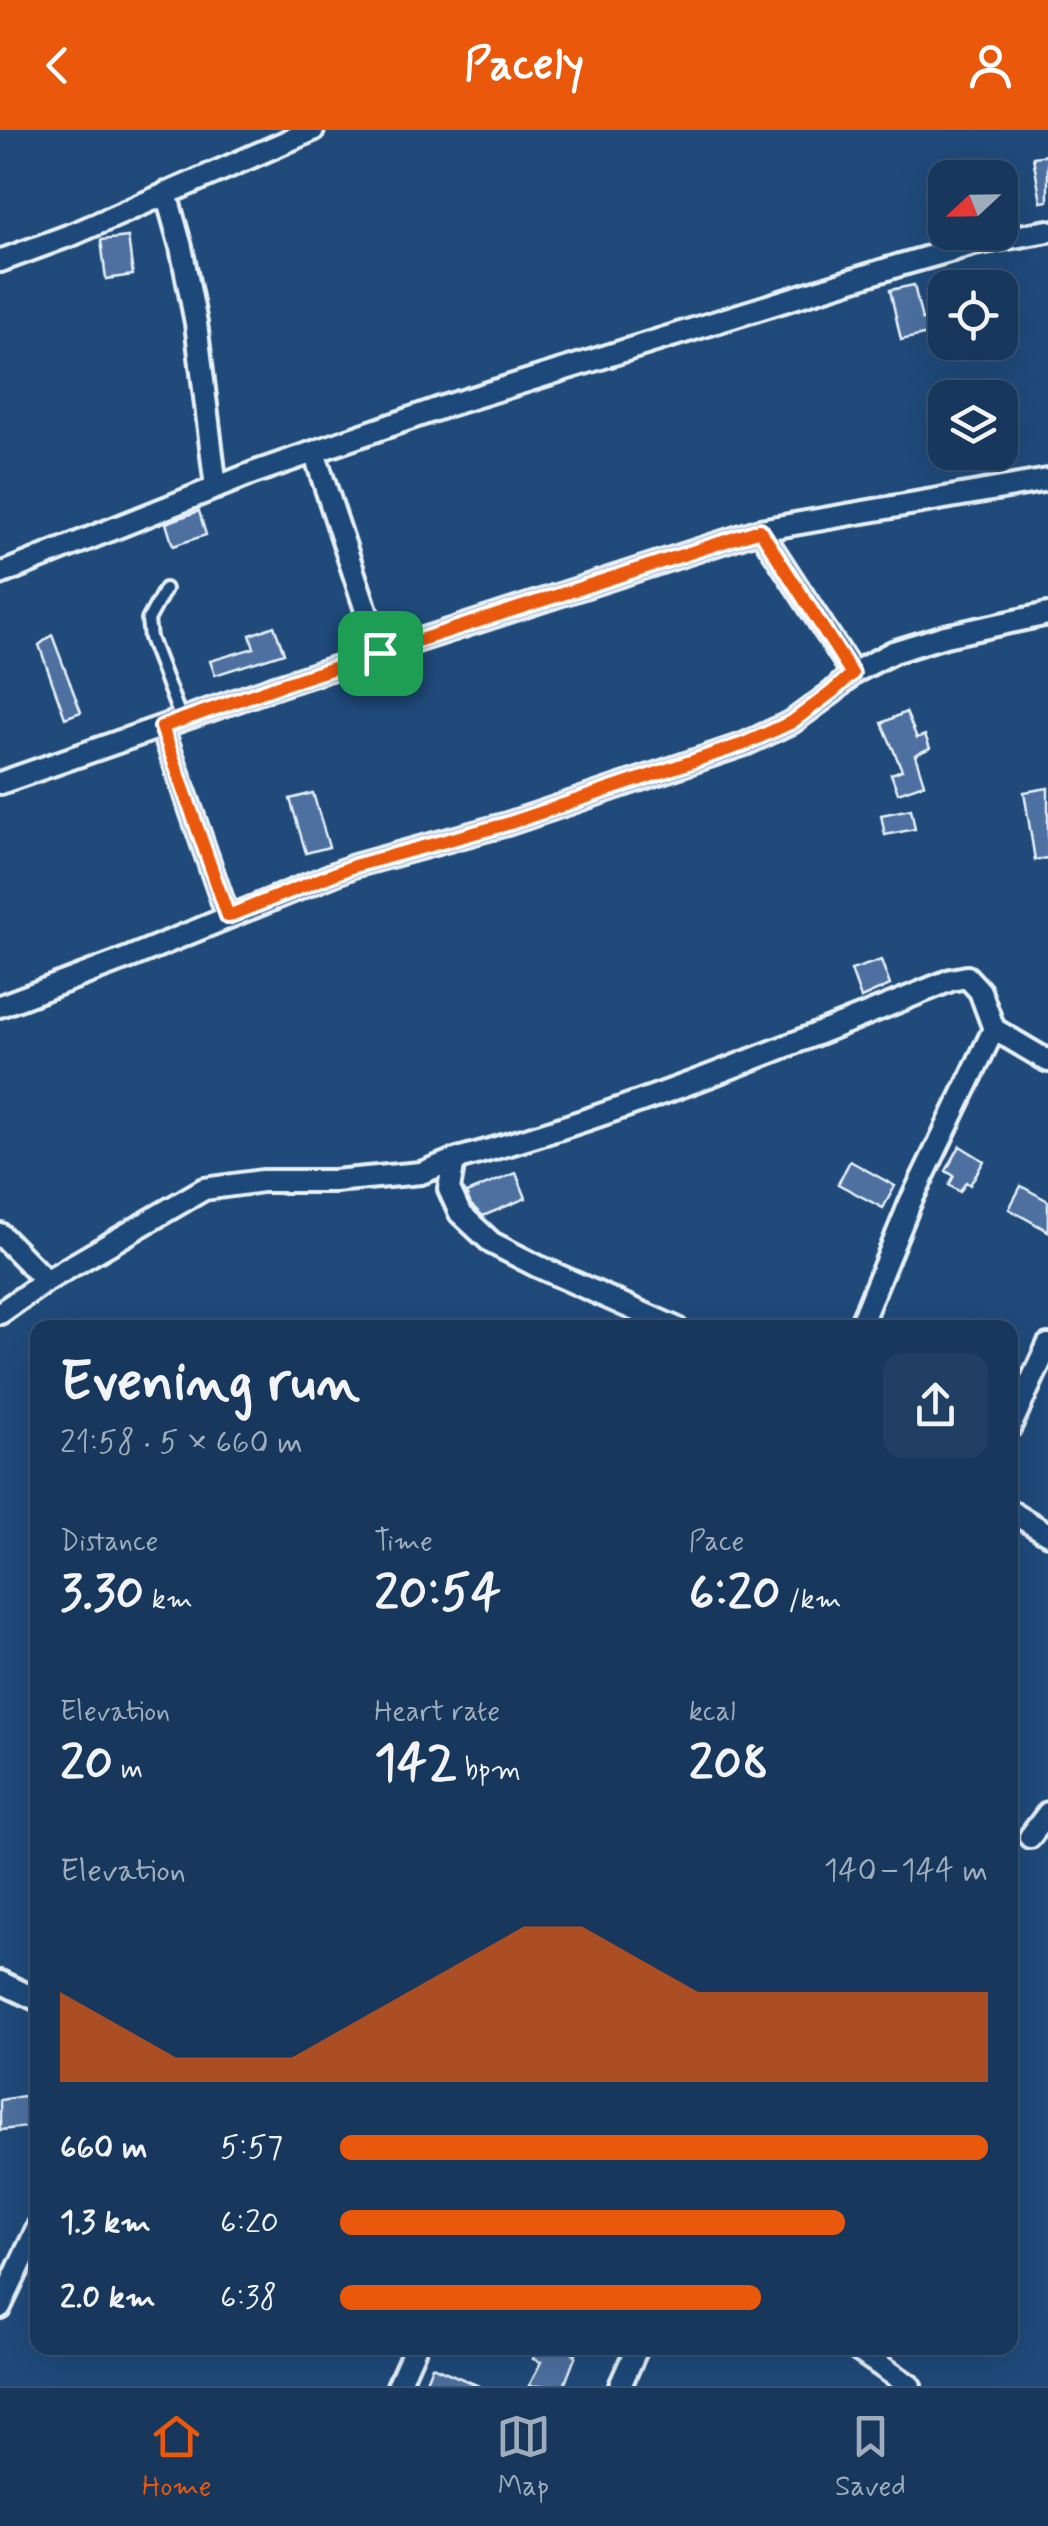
<!DOCTYPE html>
<html lang="en">
<head>
<meta charset="utf-8">
<style>
  body { margin:0; font-family:Mynerve,sans-serif; background:#203f62; color:#f1f3f6; height:100vh; display:flex; flex-direction:column; font-size:38px; white-space:nowrap }
  * { box-sizing:border-box; margin:0 }
  p { font-size:32px; color:#9eacbb }
  .icon { flex:none; width:55px; height:55px; fill:none; stroke:currentColor; stroke-width:2; stroke-linecap:round; stroke-linejoin:round }
  .map { position:relative; flex:1; overflow:hidden }
  .side { position:absolute; left:30px; top:1190px; width:988px; height:1035px; display:flex; flex-direction:column; background:#17385c; border-radius:20px; box-shadow:0 10px 40px #0002,0 0 0 2px #365272 }
  .side>* { flex:none }
  .needle { width:65px; rotate:248deg }
  .buttons { position:absolute; left:928px; top:30px; display:grid; gap:20px }
  .buttons a { display:grid; place-items:center; width:90px; height:90px; border-radius:20px; background:#17385c; box-shadow:0 10px 40px #0002,0 0 0 2px #365272; font-size:50px }
  .pin { position:absolute; display:grid; place-items:center; width:85px; height:85px; color:#fff; margin:-42px; border-radius:20px; box-shadow:0 5px 15px #0006 }
  .round { display:grid; place-items:center; flex:none; width:105px; height:105px; border-radius:20px; background:#203f62 }
  .summary { display:flex; align-items:center; justify-content:space-between; height:170px; padding:0 30px }
  h1 { font-size:55px; font-weight:700; line-height:75px }
  .metrics { display:grid; grid-template-columns:repeat(3,1fr); gap:15px; height:170px; padding:10px 30px }
  .metrics div { display:grid; align-content:center }
  .metrics b { font-size:50px; font-weight:700 }
  .metrics small { font-size:28px; font-weight:400 }
  .metrics p { font-size:28px }
  .chart { height:280px; padding:20px 30px }
  .chart p { display:flex; justify-content:space-between }
  .chart svg { width:100%; height:180px; margin-top:10px; fill:#ea580c; opacity:.7 }
  ul { padding:0 30px; list-style:none; font-size:32px }
  li { display:grid; grid-template-columns:160px 120px 1fr; align-items:center; height:75px }
  li i { height:25px; border-radius:12px; background:#ea580c }
  header { display:flex; justify-content:space-between; align-items:center; height:130px; padding:0 30px; background:#ea580c; color:#fff; font-size:45px; font-weight:700 }
  .tabs { display:flex; justify-content:space-around; align-items:center; height:140px; border-top:2px solid #365272; background:#17385c; font-size:28px; color:#9eacbb }
  .tabs a { display:grid; justify-items:center; gap:5px }
  .tabs .on { color:#ea580c }
  .map>svg:first-child { display:block }
</style>
</head>
<body>
<header><svg class="icon" aria-label="back" viewBox="0 0 24 24"><path d="M15 5l-7 7 7 7"/></svg>Pacely<svg class="icon" aria-label="person" viewBox="0 0 24 24"><circle cx="12" cy="8" r="4"/><path d="M4 21q1-7 8-7t8 7"/></svg></header>
<div class="map">
<svg width="1048" height="2256" viewBox="0 0 1048 2256">
  <rect width="100%" height="100%" fill="#1f4a7a"/>
  <filter id="ink" filterUnits="userSpaceOnUse"><feTurbulence type="fractalNoise" baseFrequency=".01" numOctaves="2"/><feDisplacementMap in="SourceGraphic" scale="20" xChannelSelector="R" yChannelSelector="G"/><feConvolveMatrix kernelMatrix="1 2 1 2 8 2 1 2 1" color-interpolation-filters="sRGB"/></filter>
  <g filter="url(#ink)">
    <path fill="#4e70a0" stroke="#e8f1f8" stroke-width="2.5" d="M1048 25V71L1041 72 1033 27Z
      M128 107 133 145 106 149 101 110Z
      M914 155 922 190 926 189 928 204 901 210 890 160Z
      M199 381 206 405 173 416 166 393Z
      M274 496 284 523 215 545 210 531 254 518 250 505Z
      M52 505 81 582 65 588 39 515Z
      M906 582 917 608 925 605 930 618 915 625 924 654 898 663 891 644 902 640 882 593Z
      M1048 658V728L1035 730 1024 662Z
      M313 663 329 717 306 723 290 669Z
      M911 679 915 699 885 705 881 685Z
      M881 830 890 855 861 868 851 840Z
      M960 1016 984 1031 970 1055 966 1052 960 1062 949 1055 954 1046 946 1041Z
      M850 1031 895 1056 883 1078 838 1054Z
      M516 1043 526 1068 483 1086 471 1075 466 1063Z
      M1021 1056 1048 1071V1101L1009 1079Z
      M29 1965V1970H34L36 1996 0 2000V1970Z
      M537 2218H575L573 2224 576 2225 564 2256H529L541 2232 533 2229Z
      M432 2236 479 2256H424Z"/>
    <g fill="none" stroke-linecap="round" stroke-linejoin="round">
      <g stroke="#e8f1f8" stroke-width="18">
        <path id="lane" d="M165 459 148 490 150 508 181 589"/>
      </g>
      <g stroke="#e8f1f8" stroke-width="28">
        <path id="street" d="M166 63 181 117 196 193 216 358
          M0 131 76 103 313 0
          M314 322 380 523
          M760 400 853 543
          M0 444 253 343 446 276 900 135 974 114 1048 101
          M162 597 228 787
          M0 653 278 556 760 400 1048 350
          M0 876 131 827 354 736 507 694 745 614 792 592 833 562 853 543 893 522 945 506 1048 484
          M454 1030C624 984 788 916 951 850L967 847 980 861 994 899 1048 931
          M0 1104 46 1151
          M0 1183 46 1151 204 1059 262 1051H334L421 1043 454 1030 449 1059 460 1083 492 1113 537 1136 676 1198
          M859 1198 910 1073 994 899
          M1010 1297 1048 1215
          M1010 1381 1048 1404
          M1030 1707 1048 1683
          M0 1852 38 1870
          M0 2177 38 2097
          M855 2218 910 2256
          M398 2256 415 2218
          M620 2256 637 2218"/>
      </g>
      <use href="#lane" stroke="#1f4a7a" stroke-width="10"/>
      <use href="#street" stroke="#1f4a7a" stroke-width="20"/>
    </g>
  </g>
  <g fill="none" stroke-linecap="round" stroke-linejoin="round" filter="url(#ink)">
    <g stroke="#fff" stroke-width="20">
      <path id="route" d="M760 400 852 544 832 562 792 592 744 614 507 694 354 736 228 786 162 597 278 556Z"/>
    </g>
    <use href="#route" stroke="#ea580c" stroke-width="12"/>
  </g>
</svg>
<div class="buttons">
<a><svg class="needle" viewBox="-14 -14 28 28"><path d="M0-13l5 13h-10z" fill="#e53935"/><path d="M0 13l5-13h-10z" fill="#9eacbb"/></svg></a>
<a><svg class="icon" aria-label="locate" viewBox="0 0 24 24"><circle cx="12" cy="12" r="6"/><path d="M12 2v4M12 18v4M2 12h4M18 12h4"/></svg></a>
<a><svg class="icon" aria-label="layers" viewBox="0 0 24 24"><path d="M12 4l9 5-9 5-9-5zM3 14l9 5 9-5"/></svg></a>
</div>
<div class="pin" style="left:380px;top:523px;background:#1e9e55"><svg class="icon" aria-label="arrive" viewBox="0 0 24 24"><path d="M6 21V4h12l-3 4 3 4H6"/></svg></div>
<section class="side">
<div class="summary"><div><h1>Evening run</h1><p>21:58 · 5 × 660 m</p></div><a class="round"><svg class="icon" aria-label="share" viewBox="0 0 24 24"><path d="M12 15V3M7 8l5-5 5 5M5 13v7h14v-7"/></svg></a></div>
<div class="metrics">
<div><p>Distance</p><b>3.30<small> km</small></b></div>
<div><p>Time</p><b>20:54</b></div>
<div><p>Pace</p><b>6:20<small> /km</small></b></div>
</div>
<div class="metrics">
<div><p>Elevation</p><b>20<small> m</small></b></div>
<div><p>Heart rate</p><b>142<small> bpm</small></b></div>
<div><p>kcal</p><b>208</b></div>
</div>
<div class="chart"><p><span>Elevation</span>140–144 m</p>
<svg viewBox="0 0 160 44" preserveAspectRatio="none"><path d="M0 44V22L10 30L20 38L30 38L40 38L50 30L60 22L70 14L80 6L90 6L100 14L110 22L120 22L130 22L140 22L150 22L160 22V44z"/></svg>
</div>
<ul>
<li><b>660 m</b>5:57<i style="width:100%"></i></li>
<li><b>1.3 km</b>6:20<i style="width:78%"></i></li>
<li><b>2.0 km</b>6:38<i style="width:65%"></i></li>
</ul>
</section>
</div>
<nav class="tabs">
<a class="on"><svg class="icon" aria-label="home" viewBox="0 0 24 24"><path d="M3 11l9-7 9 7M6 9v11h12V9"/></svg>Home</a>
<a><svg class="icon" aria-label="map" viewBox="0 0 24 24"><path d="M3 6l6-2 6 2 6-2v14l-6 2-6-2-6 2zM9 4v14M15 6v14"/></svg>Map</a>
<a><svg class="icon" aria-label="saved" viewBox="0 0 24 24"><path d="M7 4h10v16l-5-4-5 4z"/></svg>Saved</a>
</nav>
</body>
</html>
